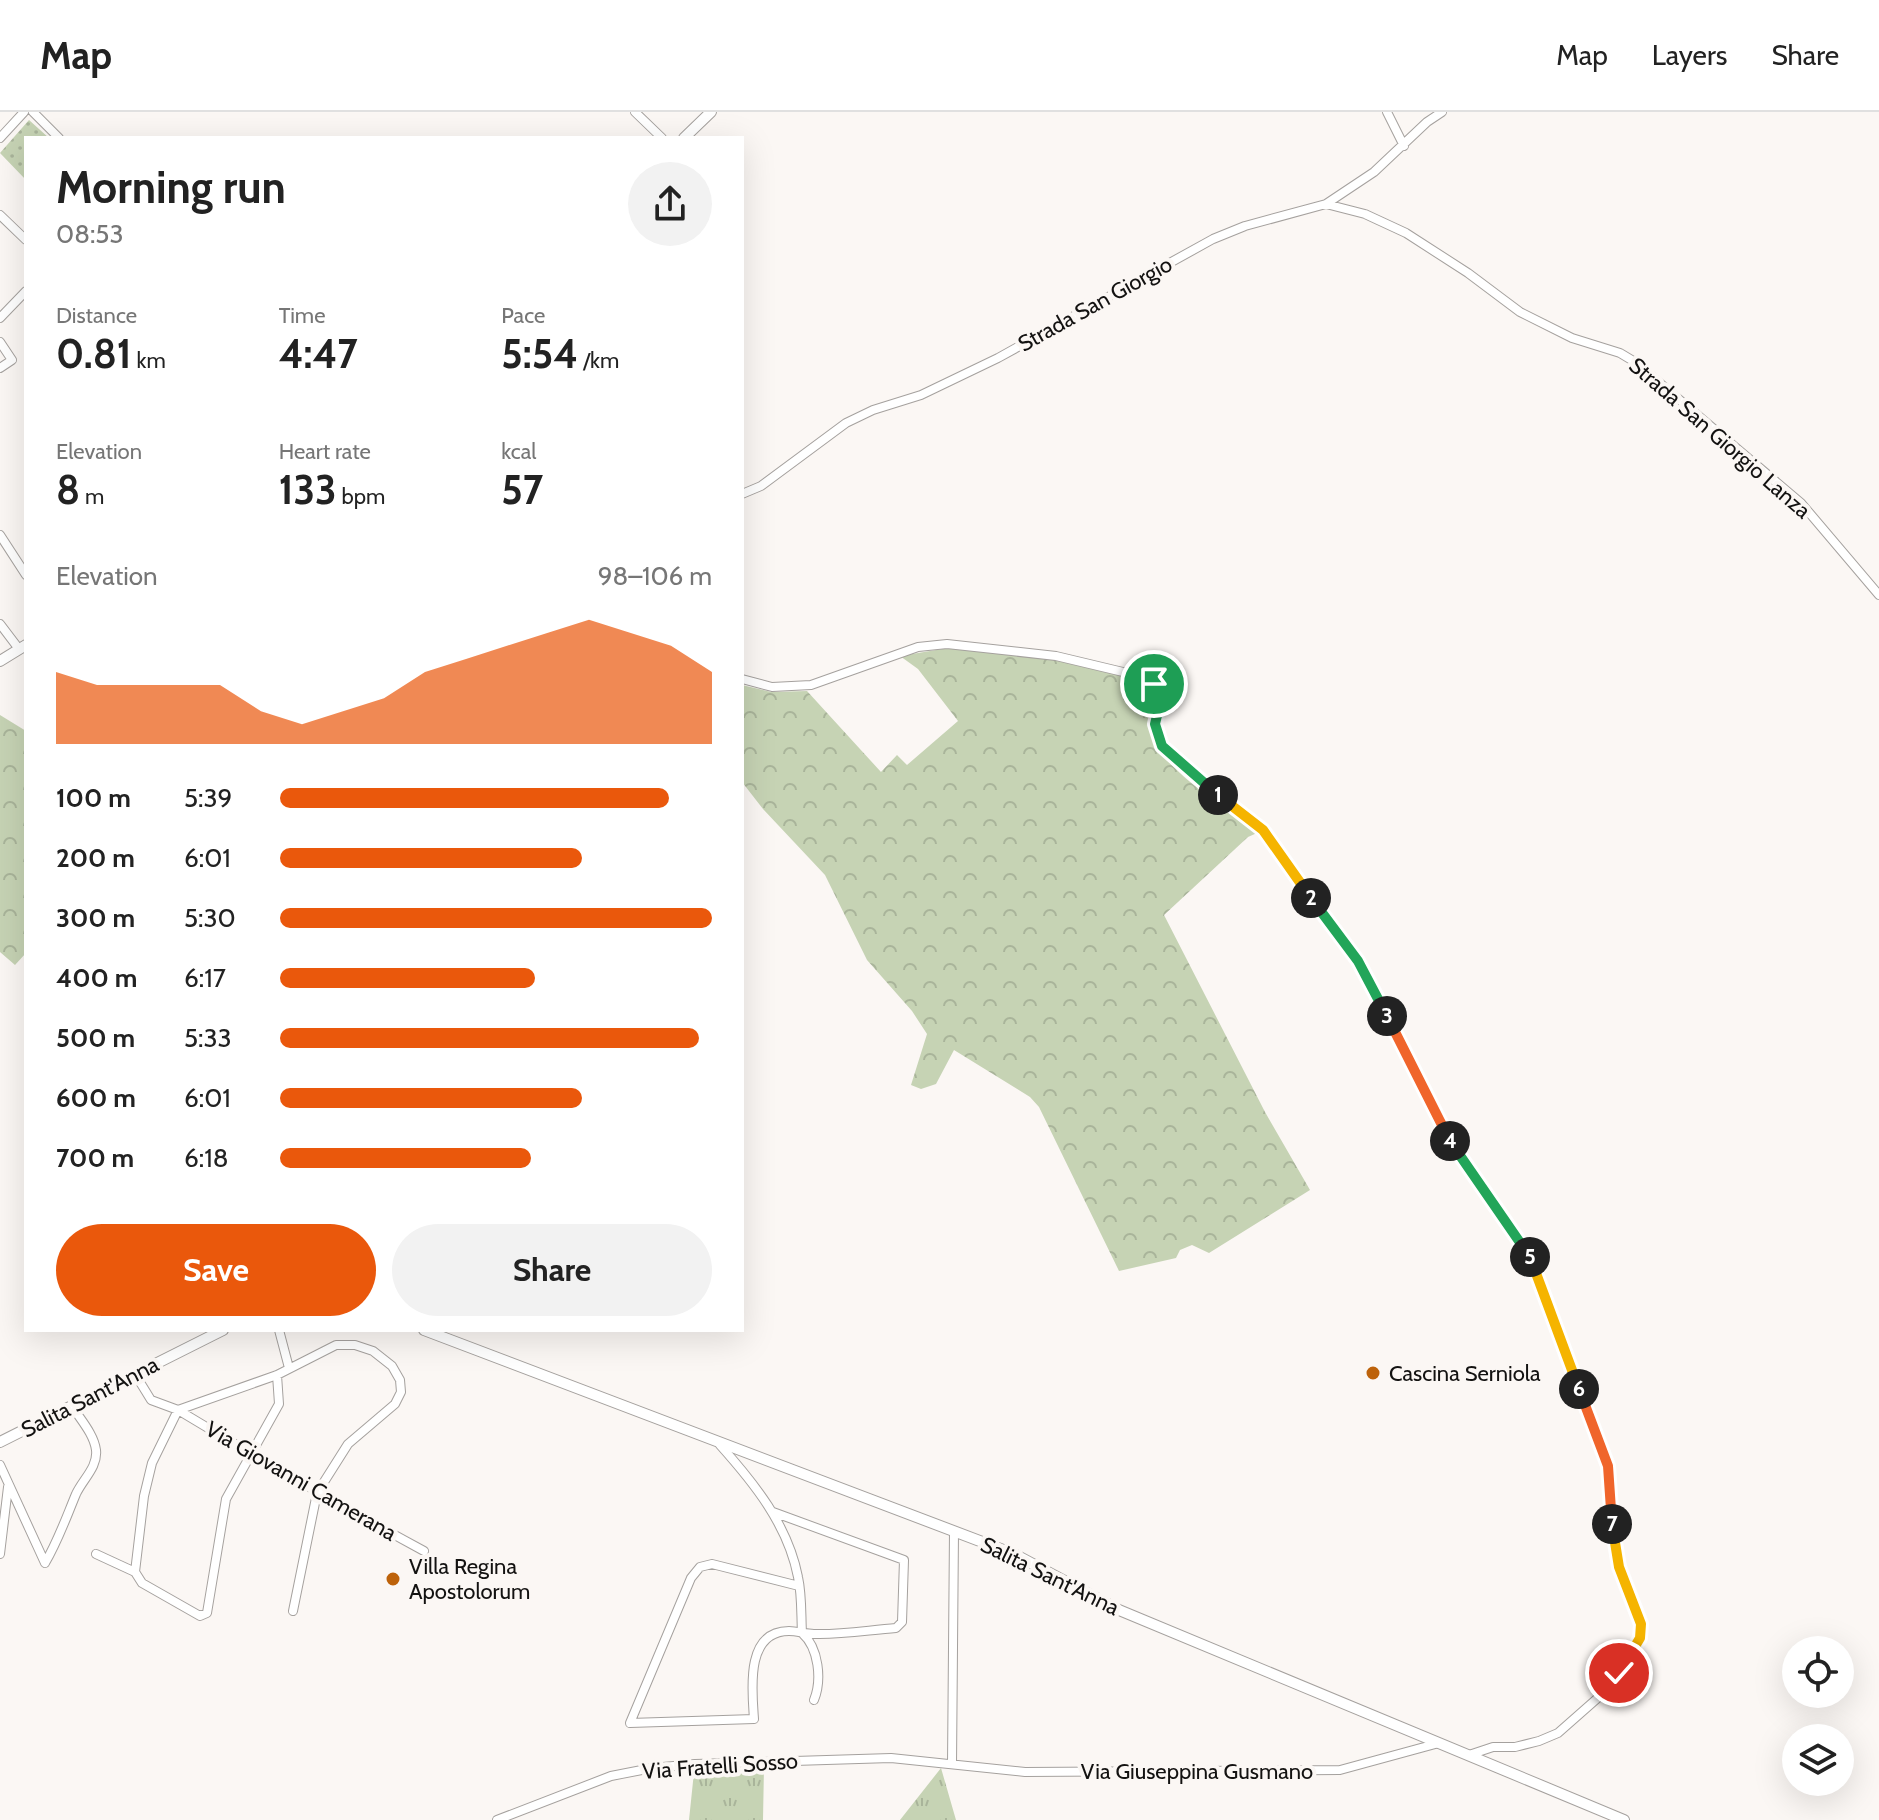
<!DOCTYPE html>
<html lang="en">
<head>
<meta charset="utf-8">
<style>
  body { margin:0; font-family:Cabin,sans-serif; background:#f2f2f2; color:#222; height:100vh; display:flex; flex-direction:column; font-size:30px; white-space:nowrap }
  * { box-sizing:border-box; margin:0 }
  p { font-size:26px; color:#767676 }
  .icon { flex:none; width:44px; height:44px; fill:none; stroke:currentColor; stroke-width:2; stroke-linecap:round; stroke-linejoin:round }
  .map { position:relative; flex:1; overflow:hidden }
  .sheet { position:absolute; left:24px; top:24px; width:720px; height:1196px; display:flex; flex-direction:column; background:#fff; border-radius:0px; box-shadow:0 8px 32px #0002 }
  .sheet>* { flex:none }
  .tools { position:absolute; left:1782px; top:1524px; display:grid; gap:16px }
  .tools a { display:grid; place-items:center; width:72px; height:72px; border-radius:50%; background:#fff; box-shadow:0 8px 32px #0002; font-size:40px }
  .pin { position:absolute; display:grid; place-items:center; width:68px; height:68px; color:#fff; margin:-34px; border:4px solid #fff; border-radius:50%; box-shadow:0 2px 8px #0007 }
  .km { position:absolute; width:40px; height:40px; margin:-20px; border-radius:50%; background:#222; color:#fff; font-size:22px; line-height:40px; text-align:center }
  .round { display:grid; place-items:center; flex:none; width:84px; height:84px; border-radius:42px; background:#f2f2f2 }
  .summary { display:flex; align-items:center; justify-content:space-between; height:136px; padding:0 32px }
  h1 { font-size:44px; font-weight:700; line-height:60px }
  .figures { display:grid; grid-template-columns:repeat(3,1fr); gap:12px; height:136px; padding:8px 32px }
  .figures div { display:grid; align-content:center }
  .figures b { font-size:40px; font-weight:700 }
  .figures small { font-size:22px; font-weight:400 }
  .figures p { font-size:22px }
  .chart { height:224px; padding:16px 32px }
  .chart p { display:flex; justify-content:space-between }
  .chart svg { width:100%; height:144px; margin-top:8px; fill:#ea580c; opacity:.7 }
  .action { display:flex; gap:16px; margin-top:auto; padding:16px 32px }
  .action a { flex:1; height:92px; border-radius:48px; background:#ea580c; color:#fff; font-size:32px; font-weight:700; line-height:92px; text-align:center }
  .action a+a { background:#f2f2f2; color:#222 }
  ul { padding:0 32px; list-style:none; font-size:26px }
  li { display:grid; grid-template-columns:128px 96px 1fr; align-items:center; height:60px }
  li i { height:20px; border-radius:10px; background:#ea580c }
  header { display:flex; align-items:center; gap:48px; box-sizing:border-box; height:112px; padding:0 40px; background:#fff; border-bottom:2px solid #e0e0e0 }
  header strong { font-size:38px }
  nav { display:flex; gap:44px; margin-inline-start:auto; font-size:28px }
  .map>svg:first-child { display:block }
</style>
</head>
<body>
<header>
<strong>Map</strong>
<nav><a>Map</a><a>Layers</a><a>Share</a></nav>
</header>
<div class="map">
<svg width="1879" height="1708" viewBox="0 0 1879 1708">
  <defs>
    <pattern id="grass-tufts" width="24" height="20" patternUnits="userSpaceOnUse" patternTransform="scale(2)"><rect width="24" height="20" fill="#c6d3b4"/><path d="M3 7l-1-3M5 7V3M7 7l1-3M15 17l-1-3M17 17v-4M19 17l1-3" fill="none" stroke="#a9b49a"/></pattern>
    <pattern id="forest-crowns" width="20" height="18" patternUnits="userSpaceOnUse" patternTransform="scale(2)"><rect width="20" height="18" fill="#c6d3b4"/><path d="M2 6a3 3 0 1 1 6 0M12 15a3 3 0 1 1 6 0" fill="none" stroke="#a9b49a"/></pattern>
    <pattern id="park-dots" width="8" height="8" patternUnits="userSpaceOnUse" patternTransform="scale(2)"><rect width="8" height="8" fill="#c6d3b4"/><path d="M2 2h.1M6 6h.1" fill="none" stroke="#a9b49a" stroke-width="1.8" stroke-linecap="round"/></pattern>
  </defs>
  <rect width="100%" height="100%" fill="#fbf7f4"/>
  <path fill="url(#grass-tufts)" d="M764 1655 763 1708H689L694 1660Z
    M941 1656 956 1708H900Z"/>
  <path fill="url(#forest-crowns)" d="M948 536C992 538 1129 551 1157 582 1156 595 1149 612 1153 625 1166 661 1228 696 1257 721L1248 725 1164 803 1265 1000 1310 1078 1209 1141 1192 1133 1180 1138 1176 1146 1119 1159 1039 995 1030 985 954 938 936 972 921 977 911 973 927 922 912 899 867 848 825 763 763 697 742 670V573L771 580 807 579 881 660 897 643 907 653 958 609 918 557 900 544Z
    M0 603 26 619V841L15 853 0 840Z"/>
  <path fill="url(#park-dots)" d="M29 8 49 26H26V68L0 41Z"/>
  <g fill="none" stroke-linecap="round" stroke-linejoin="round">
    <g stroke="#a5a19e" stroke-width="10">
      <path id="minor" d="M33 0 59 26
        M635 0 662 26
        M1387 0 1404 34
        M0 26 24 0
        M1326 92 1365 102 1406 121 1468 161 1520 200 1572 226 1620 241 1635 250 1801 391 1879 483
        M0 103 26 128
        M0 206 26 179
        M0 230 12 248 0 256
        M742 382 761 374 846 311 873 298 921 283 998 246 1213 127 1245 114 1326 92 1374 60 1427 10 1442 0
        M0 423 26 463
        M0 512 19 537
        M742 567 772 575 811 573 918 535 947 532 1056 544 1144 565 1159 578 1161 586 1155 612 1157 622 1162 634 1190 661 1263 718 1358 849 1453 1035 1514 1118 1537 1159 1608 1354 1614 1435 1626 1477 1641 1512 1640 1526 1619 1561 1600 1584 1558 1621 1539 1629 1515 1635H1493L1469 1643
        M279 1218 289 1256
        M135 1262 151 1288 178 1298 277 1263 336 1233H355L373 1239 392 1254 400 1268 401 1280 395 1292 348 1332 317 1381 293 1499
        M277 1263 279 1292 226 1387 207 1501 200 1504 142 1471 135 1460 144 1384 152 1351 178 1298C259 1347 341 1394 424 1439
        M720 1333C754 1371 788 1413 798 1465 802 1483 801 1502 802 1521 819 1536 822 1568 814 1588
        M0 1353 45 1451
        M773 1400 904 1448 902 1510 896 1516C869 1518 841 1523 814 1522 806 1522 797 1519 789 1519 745 1519 752 1578 754 1607L630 1611 691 1466 700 1455 712 1452 799 1474
        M0 1442 8 1375
        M96 1442 135 1460
        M45 1451C58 1429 66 1406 76 1382 83 1367 98 1355 96 1338 94 1322 80 1307 72 1294
        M952 1652 954 1419
        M497 1708 611 1664 652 1656 695 1652 891 1646 1025 1660 1340 1658 1439 1631"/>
    </g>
    <g stroke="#a5a19e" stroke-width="12">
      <path id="tertiary" d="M684 26 711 0
        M0 549 26 533
        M424 1218 1014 1442 1119 1498 1624 1708
        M0 1330 223 1218"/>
    </g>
    <use href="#minor" stroke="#fff" stroke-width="8"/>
    <use href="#tertiary" stroke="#fff" stroke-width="10"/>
  </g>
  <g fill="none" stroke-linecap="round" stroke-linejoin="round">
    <g stroke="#fff" stroke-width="16">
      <path id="split-1" d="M1154 572 1161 586 1155 612 1162 634 1218 683"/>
    </g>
    <g stroke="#fff" stroke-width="16">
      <path id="split-2" d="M1218 683 1263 718 1311 786"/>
    </g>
    <g stroke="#fff" stroke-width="16">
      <path id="split-3" d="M1311 786 1358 849 1387 904"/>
    </g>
    <g stroke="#fff" stroke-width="16">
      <path id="split-4" d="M1387 904 1450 1029"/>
    </g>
    <g stroke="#fff" stroke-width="16">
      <path id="split-5" d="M1450 1029 1530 1145"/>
    </g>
    <g stroke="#fff" stroke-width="16">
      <path id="split-6" d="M1530 1145 1579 1277"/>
    </g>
    <g stroke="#fff" stroke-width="16">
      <path id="split-7" d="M1579 1277 1608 1354 1612 1412"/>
    </g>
    <g stroke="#fff" stroke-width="16">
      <path id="split-8" d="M1612 1412 1619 1455 1641 1512 1640 1526 1619 1561"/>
    </g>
    <use href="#split-1" stroke="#22a559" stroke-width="10"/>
    <use href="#split-2" stroke="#f5b400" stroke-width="10"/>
    <use href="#split-3" stroke="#22a559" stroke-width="10"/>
    <use href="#split-4" stroke="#f0652b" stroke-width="10"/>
    <use href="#split-5" stroke="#22a559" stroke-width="10"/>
    <use href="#split-6" stroke="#f5b400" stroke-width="10"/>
    <use href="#split-7" stroke="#f0652b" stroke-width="10"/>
    <use href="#split-8" stroke="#f5b400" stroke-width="10"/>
  </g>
  <g fill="#bd620a" stroke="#fbf7f4" stroke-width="3">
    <circle cx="1373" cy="1261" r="8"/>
    <circle cx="393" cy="1467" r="8"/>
  </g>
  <g text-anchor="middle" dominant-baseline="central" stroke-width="8" stroke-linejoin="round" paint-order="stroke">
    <g font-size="22" fill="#131211" stroke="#fbf7f4">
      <text transform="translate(1095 192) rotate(-29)">Strada San Giorgio</text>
      <text transform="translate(1720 326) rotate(41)">Strada San Giorgio Lanza</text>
      <text transform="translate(90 1285) rotate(-27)">Salita Sant'Anna</text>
      <text transform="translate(301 1369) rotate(30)">Via Giovanni Camerana</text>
      <text transform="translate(1050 1464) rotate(26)">Salita Sant'Anna</text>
      <text transform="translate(720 1654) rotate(-4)">Via Fratelli Sosso</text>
      <text x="1197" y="1659">Via Giuseppina Gusmano</text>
    </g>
    <g font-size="22" fill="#131211" stroke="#fbf7f4" text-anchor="start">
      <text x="1389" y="1261">Cascina Serniola</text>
      <text x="409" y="1454">Villa Regina<tspan x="409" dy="25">Apostolorum</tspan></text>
    </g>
  </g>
</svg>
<div class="tools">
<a><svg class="icon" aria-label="locate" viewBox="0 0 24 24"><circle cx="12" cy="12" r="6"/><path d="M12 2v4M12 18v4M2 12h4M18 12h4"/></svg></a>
<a><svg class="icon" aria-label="layers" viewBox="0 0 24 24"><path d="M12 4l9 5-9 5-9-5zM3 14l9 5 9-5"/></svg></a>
</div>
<div class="pin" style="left:1154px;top:572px;background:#1e9e55"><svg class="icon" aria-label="arrive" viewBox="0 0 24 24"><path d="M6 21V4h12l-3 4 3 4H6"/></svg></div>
<div class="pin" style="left:1619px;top:1561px;background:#d93025"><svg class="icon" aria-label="check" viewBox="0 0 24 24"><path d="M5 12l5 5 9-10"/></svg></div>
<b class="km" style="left:1218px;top:683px">1</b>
<b class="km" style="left:1311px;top:786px">2</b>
<b class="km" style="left:1387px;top:904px">3</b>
<b class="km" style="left:1450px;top:1029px">4</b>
<b class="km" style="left:1530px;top:1145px">5</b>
<b class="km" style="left:1579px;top:1277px">6</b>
<b class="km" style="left:1612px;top:1412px">7</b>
<section class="sheet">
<div class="summary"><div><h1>Morning run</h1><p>08:53</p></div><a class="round"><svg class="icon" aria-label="share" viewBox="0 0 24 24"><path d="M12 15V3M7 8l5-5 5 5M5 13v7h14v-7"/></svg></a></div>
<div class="figures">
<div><p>Distance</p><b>0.81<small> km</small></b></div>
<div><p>Time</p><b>4:47</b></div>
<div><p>Pace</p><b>5:54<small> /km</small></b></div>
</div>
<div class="figures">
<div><p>Elevation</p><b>8<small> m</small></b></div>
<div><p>Heart rate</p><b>133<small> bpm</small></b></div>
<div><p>kcal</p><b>57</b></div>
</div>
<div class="chart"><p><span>Elevation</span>98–106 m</p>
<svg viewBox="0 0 160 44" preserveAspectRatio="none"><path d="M0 44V22L10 26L20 26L30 26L40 26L50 34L60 38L70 34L80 30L90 22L100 18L110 14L120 10L130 6L140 10L150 14L160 22V44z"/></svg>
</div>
<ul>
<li><b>100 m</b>5:39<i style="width:90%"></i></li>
<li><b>200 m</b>6:01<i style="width:70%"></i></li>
<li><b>300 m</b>5:30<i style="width:100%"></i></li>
<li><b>400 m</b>6:17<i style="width:59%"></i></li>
<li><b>500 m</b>5:33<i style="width:97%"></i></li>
<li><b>600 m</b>6:01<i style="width:70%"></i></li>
<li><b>700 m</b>6:18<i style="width:58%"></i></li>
</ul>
<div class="action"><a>Save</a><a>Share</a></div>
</section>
</div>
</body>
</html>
